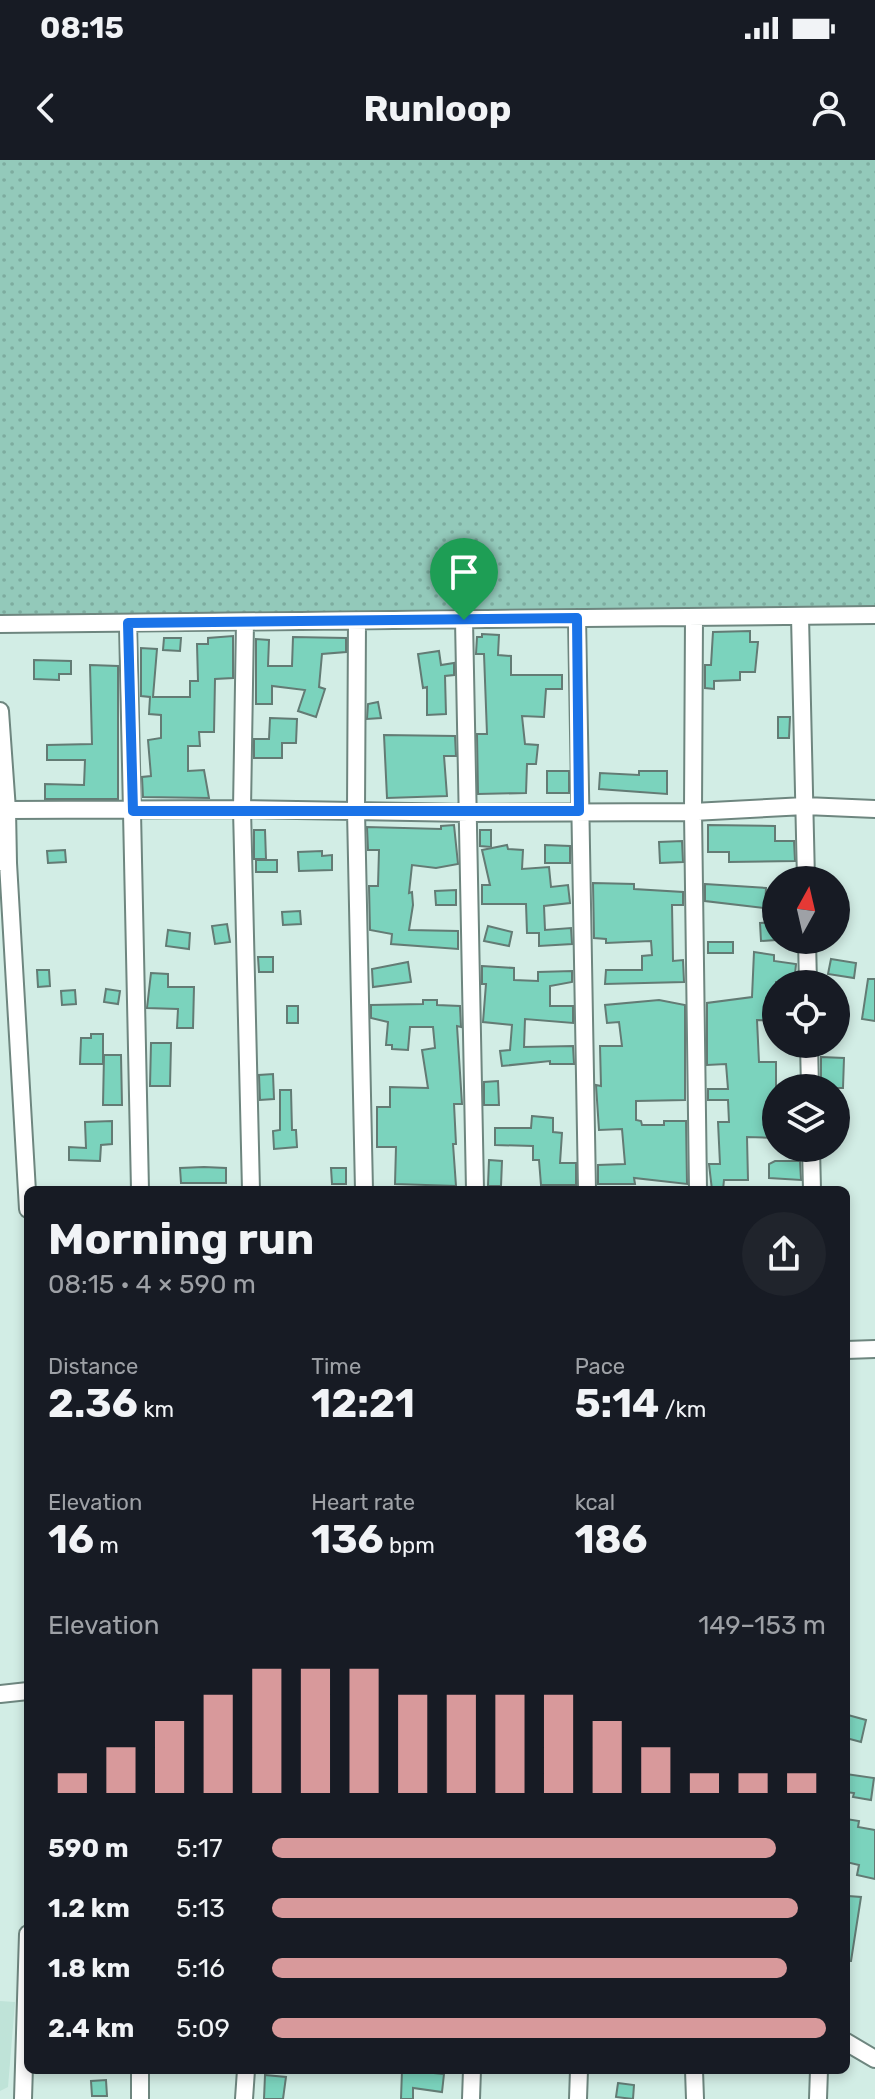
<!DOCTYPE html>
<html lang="en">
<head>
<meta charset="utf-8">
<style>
  body { margin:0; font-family:Rubik,sans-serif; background:#20242c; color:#f1f3f6; height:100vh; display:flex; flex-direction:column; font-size:30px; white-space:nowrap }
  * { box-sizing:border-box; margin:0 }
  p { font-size:26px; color:#9ea1a6 }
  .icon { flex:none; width:44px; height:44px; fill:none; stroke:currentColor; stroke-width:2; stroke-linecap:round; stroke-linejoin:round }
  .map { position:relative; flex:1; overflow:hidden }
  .panel { position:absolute; left:24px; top:1026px; width:826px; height:888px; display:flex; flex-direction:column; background:#171b24; border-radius:12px; box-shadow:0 4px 12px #0003 }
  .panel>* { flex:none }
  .needle { width:52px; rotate:8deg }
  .buttons { position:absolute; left:762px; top:706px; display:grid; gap:16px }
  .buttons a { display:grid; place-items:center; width:88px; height:88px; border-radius:50%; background:#171b24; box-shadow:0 4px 12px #0003; font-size:40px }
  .pin { position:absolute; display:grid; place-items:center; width:68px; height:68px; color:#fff; margin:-82px -34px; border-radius:50% 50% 50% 0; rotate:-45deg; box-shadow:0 0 8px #0007 }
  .pin .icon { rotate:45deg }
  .round { display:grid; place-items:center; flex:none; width:84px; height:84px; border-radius:42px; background:#20242c }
  .overview { display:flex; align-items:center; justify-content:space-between; height:136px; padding:0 24px }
  h1 { font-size:44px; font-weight:700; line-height:60px }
  .stats { display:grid; grid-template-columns:repeat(3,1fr); gap:12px; height:136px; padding:8px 24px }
  .stats div { display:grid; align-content:center }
  .stats b { font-size:40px; font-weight:700 }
  .stats small { font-size:22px; font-weight:400 }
  .stats p { font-size:22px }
  .chart { height:224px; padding:16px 24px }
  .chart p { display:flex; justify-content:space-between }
  .chart svg { width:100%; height:144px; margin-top:8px; stroke:#d8999b; stroke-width:6 }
  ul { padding:0 24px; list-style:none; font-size:26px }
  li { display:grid; grid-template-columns:128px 96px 1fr; align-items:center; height:60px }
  li i { height:20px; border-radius:10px; background:#d8999b }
  .status { display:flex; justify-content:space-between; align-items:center; height:56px; padding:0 40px; background:#171b24; direction:ltr }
  .status svg { height:22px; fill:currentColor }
  header { display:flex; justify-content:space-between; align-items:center; height:104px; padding:0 24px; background:#171b24; font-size:36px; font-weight:700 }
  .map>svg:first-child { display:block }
</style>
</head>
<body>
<div class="status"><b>08:15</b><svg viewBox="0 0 49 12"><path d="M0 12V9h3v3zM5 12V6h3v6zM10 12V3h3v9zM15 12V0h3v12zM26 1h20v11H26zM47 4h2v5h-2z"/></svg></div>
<header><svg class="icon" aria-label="back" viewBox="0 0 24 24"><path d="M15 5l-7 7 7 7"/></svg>Runloop<svg class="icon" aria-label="person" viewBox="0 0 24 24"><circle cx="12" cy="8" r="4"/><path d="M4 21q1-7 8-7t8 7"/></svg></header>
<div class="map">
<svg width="875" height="1939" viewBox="0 0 875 1939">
  <defs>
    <pattern id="green-dots" width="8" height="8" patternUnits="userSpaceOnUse" patternTransform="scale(2)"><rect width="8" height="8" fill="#93c9ba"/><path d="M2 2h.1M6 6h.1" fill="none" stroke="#7dac9f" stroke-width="1.8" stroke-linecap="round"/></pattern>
  </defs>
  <rect width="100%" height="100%" fill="#d2ede5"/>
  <path fill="#bfe3d8" d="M0 1841 15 1842 8 1927 0 1931Z"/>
  <path fill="url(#green-dots)" d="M0 0H875V453L0 459Z"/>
  <path fill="#7bd3bd" stroke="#637b74" stroke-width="2" d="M750 471V482H758L755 512H740V520L714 521V529L705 528V505H711L713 472Z
    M482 474 499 475 498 495 511 496V515H562V529H546L544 557 522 556 525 584 538 585 536 604H527L526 633 478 634 477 574H487L484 494H476L477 477H482Z
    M233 476V518L215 519 214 572H199L200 586H188V611L204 610 209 638 143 637 142 617 151 616 148 580 161 578V555L149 554 150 537 141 536V488L157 489 153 537H190V521H198L197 484H208V478Z
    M293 477 346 478V492L322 494 319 527 325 529 316 557 298 551 305 530 272 526V544H256V479L269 480 268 506H292Z
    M164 478H181L180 491 163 490Z
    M439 491 441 505 454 503V515L445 516 446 554 427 555V527L423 528 418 494Z
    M34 500 71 501V514H59V520L34 519Z
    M90 505 118 506V639H45V624L84 625 85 600H47V585L92 584Z
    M378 542 381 558 367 559 368 544Z
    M778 557H790L789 578H778Z
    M270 558 297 559 296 583H282V598H254V579H269Z
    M384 575 455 576 456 596H444L447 636 387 638Z
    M547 611H569V633H547Z
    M639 611H667V634L599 629 600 613 639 615Z
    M454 665 458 704 436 708 412 705 409 733 412 732 413 745 409 770 458 771V789L391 784 392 774 370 770 369 726H378L379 690H368L367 667 441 669V666Z
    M708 665 775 666V681H794L795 701 729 702V692H708Z
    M254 670H265L266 699H254Z
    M480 670H491V687L480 686Z
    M682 681 683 702 660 703 659 682Z
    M507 685 508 689 523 690 522 709 549 707 551 727 568 725 570 743 544 746 545 770 571 768 572 784 539 786V773H527L526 744H482V725H490L482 690Z
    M545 685 570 686V703H545Z
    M65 690 66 702 48 703 47 691Z
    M322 691V696L332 695V710L299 711 298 692Z
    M256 700H277V712H256Z
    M593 723 634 724V729L683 732V745H672L673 801 683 800 684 822 605 824 606 810H642V796L652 795 651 781 606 783V779L594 778Z
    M705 724 766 728 765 748 705 741Z
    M456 730V745H436L435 731Z
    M300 751 301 764 283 765 282 752Z
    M776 762V780L761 781 760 763Z
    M227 764 230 782 215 784 212 766Z
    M488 766 512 772 509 786 484 781Z
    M168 770 190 773 189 789 166 786Z
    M708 782H733V793H708Z
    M754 792 774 795V801L796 804 794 824 776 822V861L757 860 759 902H776V978L747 977 748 1020H724L723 1030H712L709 1004H720L718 962H729L728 940H708V929H728L726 904 707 905V843L752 837Z
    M258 797H273V812H259Z
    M831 799 856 803 854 818 828 814Z
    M408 802 411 822 373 827 372 809Z
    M482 806 514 808V820L538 821V812L572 811V822L550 826V846H573V863L525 859 524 887 573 886 574 904H550V901L502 906 500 891 510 890 512 865 483 862 486 824H482Z
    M37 810H49L50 826 38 827Z
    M151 813 168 814V827H194L193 868H177L178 849 147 848Z
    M868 819H875V861L862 859Z
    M106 829 120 831 118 844 104 842Z
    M75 830 76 844 62 845 61 831Z
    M423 840H437V845L460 846 461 867 457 866 462 944H454L456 984H453L456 1026 395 1024 396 987H377V947H390V927L428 928 422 890 435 888 433 867H410L408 890 392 889V885H386L388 862 371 858V845L423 844Z
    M659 840 685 845V940L636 941V960L641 961 642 965H664V961H686L687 1024 634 1018 635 1024H598V1005L625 1004 622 969 599 970 596 925 601 926 600 886H622L619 862 607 863 605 845Z
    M287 846H298V863H287Z
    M91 874H103V904H80L81 878H91Z
    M151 883H171L170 926H150Z
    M104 895H121L122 945H103Z
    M821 897 844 898 843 928H821Z
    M273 914 274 939 260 940 259 915Z
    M498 921 499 945H484V922Z
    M280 930H291L292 970H296L297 987 274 989 273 971 280 970Z
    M532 956 553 958V972L562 973 560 1003H576V1025H541L539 1000H533V986L495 985V968H531Z
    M112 961V984L101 985 100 1001 69 1000V987L86 988 85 962Z
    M489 1000 502 1001 501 1026H488Z
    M775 1001H800L801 1020 769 1018V1004Z
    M204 1007 226 1008V1023H181L180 1008Z
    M331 1008H346V1024H332Z
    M848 1555 866 1560 861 1582 846 1578Z
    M846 1614 874 1618 871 1640 853 1637 854 1633 846 1632Z
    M846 1659 859 1661 858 1667 875 1670V1719L857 1715 859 1705 846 1702Z
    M848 1736 861 1737 851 1801H846Z
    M402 1910 444 1914 442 1932 413 1928V1939H401Z
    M265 1915 286 1917 283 1939H264Z
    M106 1920 107 1936H92L91 1921Z
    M618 1923 634 1925 633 1939 616 1937Z"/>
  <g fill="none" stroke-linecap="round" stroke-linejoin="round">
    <g stroke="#6e867f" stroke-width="20">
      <path id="minor" d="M800 456 806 720
        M694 457 693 652 698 1030
        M577 458 587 1030
        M464 460 475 1030
        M357 461 356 651 364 1030
        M245 462 242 649 251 1030
        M128 463 140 1030
        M0 464 875 455
        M0 551 7 650
        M0 702 8 703 7 650 242 649 468 653 693 652 805 646 875 649
        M8 703 28 1049
        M807 780 808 824
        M809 884 810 928
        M811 988 812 1030
        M846 1190 875 1189
        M0 1534 28 1531
        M846 1882 875 1899
        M694 1910 695 1939
        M23 1939 28 1774
        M140 1939V1910
        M244 1939 246 1910
        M471 1939 472 1910
        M578 1939 579 1910
        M818 1939 819 1910"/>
    </g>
    <use href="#minor" stroke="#fff" stroke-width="16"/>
  </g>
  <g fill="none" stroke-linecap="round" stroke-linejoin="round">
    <g stroke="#fff" stroke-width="16">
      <path id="route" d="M577 458 579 651H133L128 463Z"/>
    </g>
    <use href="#route" stroke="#1a73e8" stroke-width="10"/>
  </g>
</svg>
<div class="buttons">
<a><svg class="needle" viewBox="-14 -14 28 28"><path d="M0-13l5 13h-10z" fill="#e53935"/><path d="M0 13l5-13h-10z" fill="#9ea1a6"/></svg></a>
<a><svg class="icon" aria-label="locate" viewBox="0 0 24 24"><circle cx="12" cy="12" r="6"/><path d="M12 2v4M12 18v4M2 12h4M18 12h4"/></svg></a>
<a><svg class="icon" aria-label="layers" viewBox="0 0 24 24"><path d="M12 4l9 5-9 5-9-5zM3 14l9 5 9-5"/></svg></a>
</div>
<div class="pin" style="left:464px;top:460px;background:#1e9e55"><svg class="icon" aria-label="arrive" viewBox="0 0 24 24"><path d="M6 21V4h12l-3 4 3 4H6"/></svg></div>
<section class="panel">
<div class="overview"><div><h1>Morning run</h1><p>08:15 · 4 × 590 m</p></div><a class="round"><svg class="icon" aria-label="share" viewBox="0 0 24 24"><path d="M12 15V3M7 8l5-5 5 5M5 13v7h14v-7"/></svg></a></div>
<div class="stats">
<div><p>Distance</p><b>2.36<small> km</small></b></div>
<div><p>Time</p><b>12:21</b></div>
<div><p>Pace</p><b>5:14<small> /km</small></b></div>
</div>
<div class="stats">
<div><p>Elevation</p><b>16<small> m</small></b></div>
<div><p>Heart rate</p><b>136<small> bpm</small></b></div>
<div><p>kcal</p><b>186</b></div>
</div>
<div class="chart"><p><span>Elevation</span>149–153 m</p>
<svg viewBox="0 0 160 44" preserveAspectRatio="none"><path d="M5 44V38M15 44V30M25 44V22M35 44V14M45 44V6M55 44V6M65 44V6M75 44V14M85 44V14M95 44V14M105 44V14M115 44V22M125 44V30M135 44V38M145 44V38M155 44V38"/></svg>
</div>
<ul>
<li><b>590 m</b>5:17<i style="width:91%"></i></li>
<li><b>1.2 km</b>5:13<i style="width:95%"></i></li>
<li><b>1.8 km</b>5:16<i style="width:93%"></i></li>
<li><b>2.4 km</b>5:09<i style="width:100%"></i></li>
</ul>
</section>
</div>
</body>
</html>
